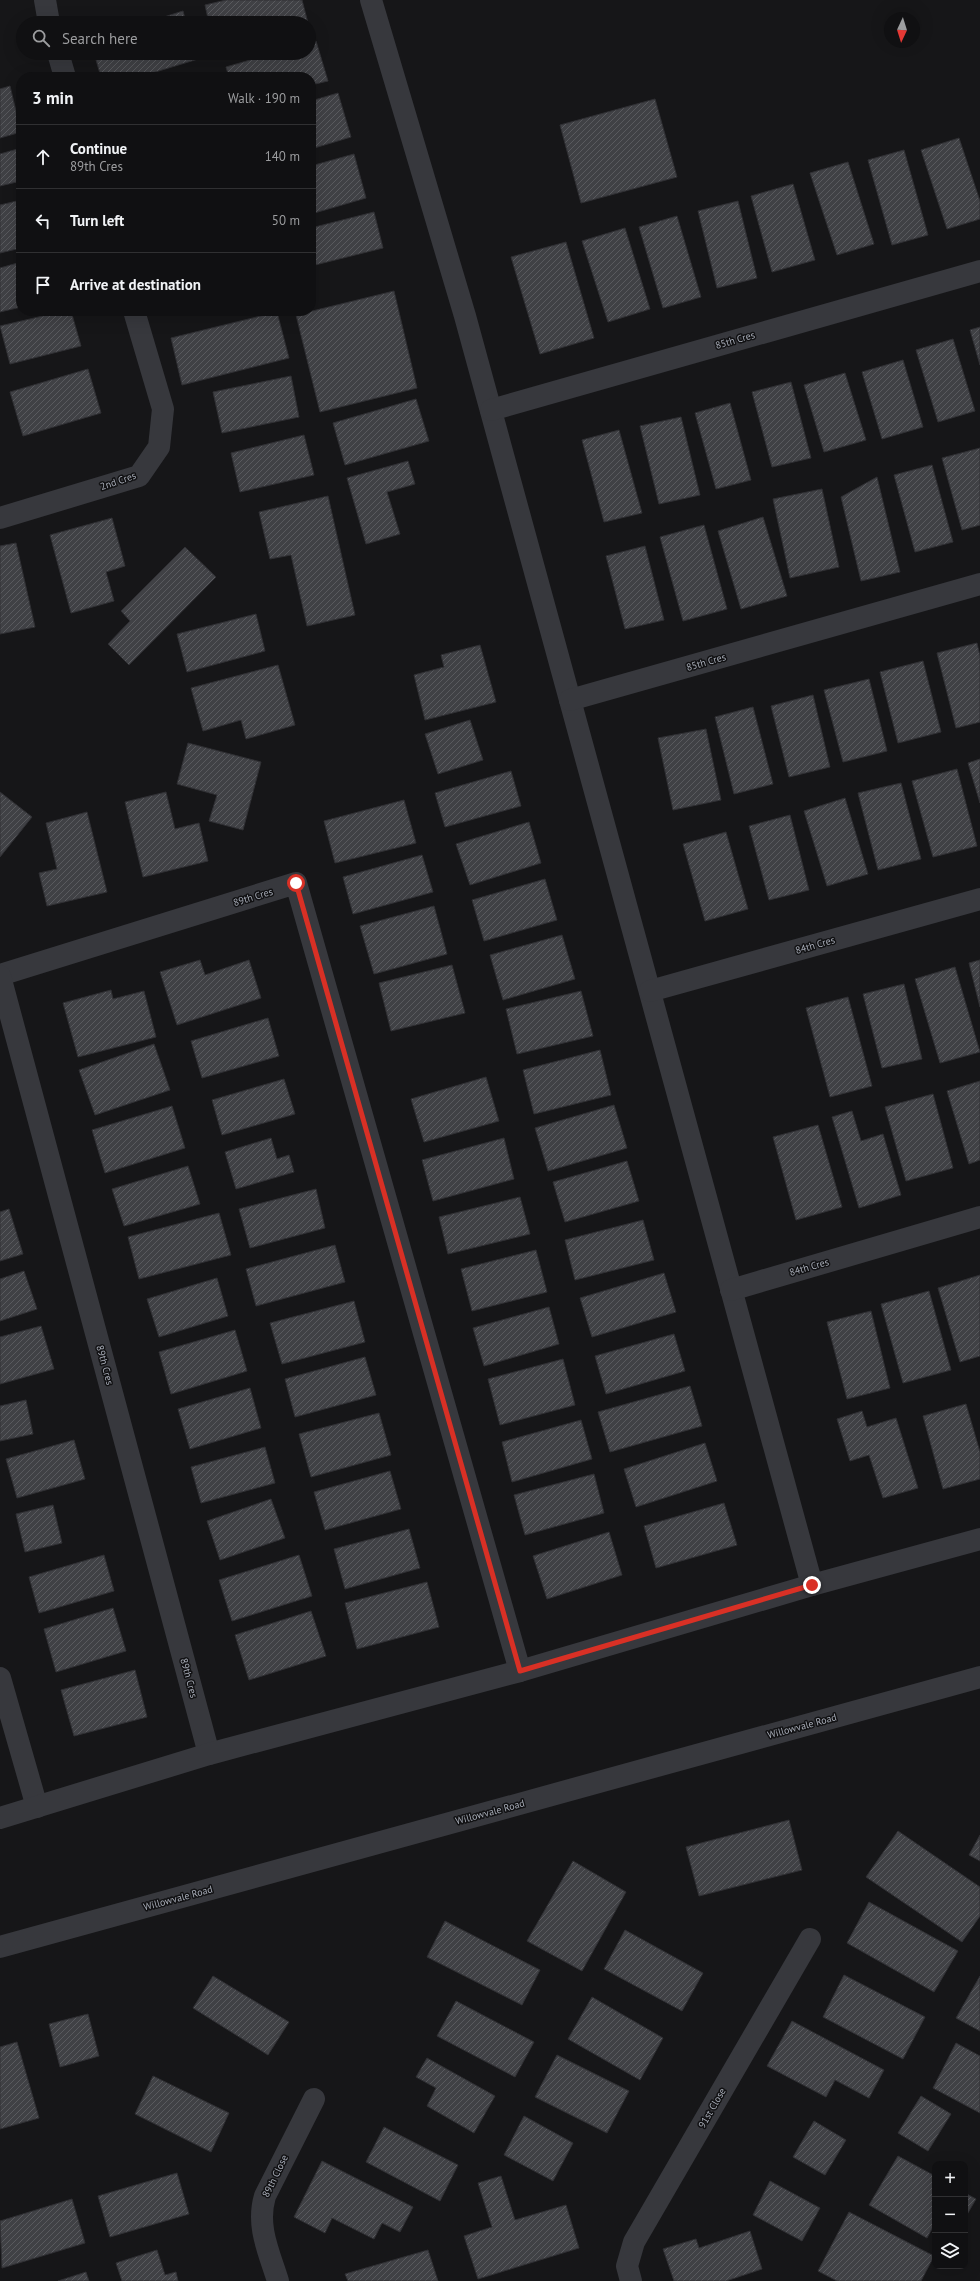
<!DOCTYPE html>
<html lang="en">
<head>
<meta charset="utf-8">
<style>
  body { margin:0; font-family:"PT Sans",sans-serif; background:#1e1e20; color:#f1f3f6 }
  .controls { position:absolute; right:12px; bottom:12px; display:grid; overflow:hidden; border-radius:8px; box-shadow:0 4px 16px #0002 }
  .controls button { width:36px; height:36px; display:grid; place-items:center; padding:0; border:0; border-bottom:1px solid #303032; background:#101012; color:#f1f3f6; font:20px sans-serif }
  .compass { position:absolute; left:884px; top:12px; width:36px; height:36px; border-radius:50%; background:#101012; box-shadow:0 4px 16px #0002; rotate:184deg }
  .stop { position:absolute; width:12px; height:12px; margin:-9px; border:3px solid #d93025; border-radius:50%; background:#fff }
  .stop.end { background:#d93025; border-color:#fff; box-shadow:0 1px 4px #0008 }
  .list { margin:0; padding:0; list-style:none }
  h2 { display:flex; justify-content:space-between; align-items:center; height:52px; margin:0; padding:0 16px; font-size:17px }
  h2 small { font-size:13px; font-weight:400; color:#9c9d9f }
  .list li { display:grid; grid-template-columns:26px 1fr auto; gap:12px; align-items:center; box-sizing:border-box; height:64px; padding:0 16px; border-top:1px solid #303032 }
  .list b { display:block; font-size:15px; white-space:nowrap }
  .list p { margin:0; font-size:13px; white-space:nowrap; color:#9c9d9f }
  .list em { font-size:13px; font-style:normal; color:#9c9d9f }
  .icon { flex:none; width:22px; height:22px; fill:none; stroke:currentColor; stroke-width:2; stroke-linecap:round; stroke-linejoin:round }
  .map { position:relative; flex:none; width:980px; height:2281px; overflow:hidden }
  .search { position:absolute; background:#101012; box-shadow:0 4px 16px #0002; left:16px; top:16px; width:300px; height:44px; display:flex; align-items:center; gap:10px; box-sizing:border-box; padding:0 14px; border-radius:22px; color:#9c9d9f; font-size:15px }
  .panel { position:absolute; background:#101012; box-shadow:0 4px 16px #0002; left:16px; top:72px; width:300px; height:244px; border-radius:16px }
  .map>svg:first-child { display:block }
</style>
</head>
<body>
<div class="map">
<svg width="980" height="2281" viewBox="0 0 980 2281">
  <defs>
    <pattern id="building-hatch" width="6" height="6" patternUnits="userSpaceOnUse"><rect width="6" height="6" fill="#404145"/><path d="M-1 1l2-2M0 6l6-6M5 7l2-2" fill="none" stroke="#595a5e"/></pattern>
  </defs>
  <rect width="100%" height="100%" fill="#161618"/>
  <!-- building -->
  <g fill="url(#building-hatch)" stroke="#303034">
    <path d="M226,0H302L308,23H209L205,5Z"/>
    <path d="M183,11L186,23H145Z"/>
    <path d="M316,41L328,81L311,85V77H229L226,67L274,53H309V43Z"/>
    <path d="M94,53H196L198,59L139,77H101Z"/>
    <path d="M10,86L21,132L0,138V89Z"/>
    <path d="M338,93L351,137L311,149V101Z"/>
    <path d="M655,99L677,177L581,203L560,125Z"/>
    <path d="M959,138L980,201V219L947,229L921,150Z"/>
    <path d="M21,148V181L0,186V154Z"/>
    <path d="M904,150L928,235L892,245L868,160Z"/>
    <path d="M354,154L366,198L311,214V166Z"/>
    <path d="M848,162L874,244L837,255L810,173Z"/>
    <path d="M793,184L815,260L772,272L751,196Z"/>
    <path d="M21,200V248L0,253V205Z"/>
    <path d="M738,201L757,278L717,288L698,211Z"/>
    <path d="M374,212L383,248L311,266V228Z"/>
    <path d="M677,216L701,297L663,308L639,227Z"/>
    <path d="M625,228L650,309L608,322L582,241Z"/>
    <path d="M566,242L594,338L540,354L511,257Z"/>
    <path d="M21,262V307L0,312V268Z"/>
    <path d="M394,291L417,388L320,412L296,315Z"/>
    <path d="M64,311H71L81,346L10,364L0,326Z"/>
    <path d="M277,312L289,358L182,385L171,338Z"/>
    <path d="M980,327V365L970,330Z"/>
    <path d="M953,339L975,411L938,422L916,350Z"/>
    <path d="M903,360L923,427L882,439L862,372Z"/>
    <path d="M88,369L101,413L23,436L10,392Z"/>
    <path d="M845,373L866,440L824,452L804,385Z"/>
    <path d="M291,376L299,417L222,433L213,392Z"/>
    <path d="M791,382L811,458L772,467L752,392Z"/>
    <path d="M416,399L429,441L345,465L333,423Z"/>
    <path d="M730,403L751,480L716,489L695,413Z"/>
    <path d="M681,417L700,495L659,504L640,426Z"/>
    <path d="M619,430L642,513L604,522L582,440Z"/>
    <path d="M304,435L314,475L240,492L231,453Z"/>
    <path d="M980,448V525L962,530L942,458Z"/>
    <path d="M408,461L415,484L387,492L400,534L366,544L347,478Z"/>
    <path d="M932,465L953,542L915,552L894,475Z"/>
    <path d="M877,477L900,572L861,581L841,497Z"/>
    <path d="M822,489L839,567L790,578L773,499Z"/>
    <path d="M328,496L355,615L307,626L291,555L270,559L259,512Z"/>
    <path d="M763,517L787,596L741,609L718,531Z"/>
    <path d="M112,518L125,566L106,572L114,601L71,613L50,535Z"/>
    <path d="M704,525L727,609L683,621L660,537Z"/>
    <path d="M16,543L35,627L0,634V546Z"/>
    <path d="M645,546L664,620L625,629L606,556Z"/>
    <path d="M185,547L216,577L129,665L108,644L130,621L121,611Z"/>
    <path d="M256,614L265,651L187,672L177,634Z"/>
    <path d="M977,643L980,656V722L956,728L937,653Z"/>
    <path d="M480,645L496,702L425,720L414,675L444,667L441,655Z"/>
    <path d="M923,661L941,732L898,743L880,672Z"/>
    <path d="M278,665L295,725L246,739L241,720L203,731L191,688Z"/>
    <path d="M869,679L887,751L843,762L824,690Z"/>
    <path d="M813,695L830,767L789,777L771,706Z"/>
    <path d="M753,707L773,784L734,794L715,717Z"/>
    <path d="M470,720L483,760L438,774L425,734Z"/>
    <path d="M706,729L721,800L673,810L658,738Z"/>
    <path d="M188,743L261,762L243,830L209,821L217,795L177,784Z"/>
    <path d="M980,759V803L968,763Z"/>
    <path d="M957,769L977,846L933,857L912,781Z"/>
    <path d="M511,771L521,806L445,827L435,793Z"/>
    <path d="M901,783L921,859L878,870L858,793Z"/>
    <path d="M0,792L32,817L0,857Z"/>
    <path d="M166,792L175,829L199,823L208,861L143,877L125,802Z"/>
    <path d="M845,798L868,874L827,886L804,811Z"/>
    <path d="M404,800L416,843L335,863L324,821Z"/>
    <path d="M87,812L107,892L47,906L39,873L57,869L46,823Z"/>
    <path d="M790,815L809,890L769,900L749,826Z"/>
    <path d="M529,822L541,863L470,885L456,844Z"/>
    <path d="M726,832L748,909L705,921L683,844Z"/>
    <path d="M422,855L433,892L353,914L343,877Z"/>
    <path d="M545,879L557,920L484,941L472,900Z"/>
    <path d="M434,906L447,954L374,974L360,926Z"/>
    <path d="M562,935L575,979L503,1000L490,955Z"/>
    <path d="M200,960L205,975L249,960L261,998L177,1025L160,972Z"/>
    <path d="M980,960V1007L969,963Z"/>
    <path d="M452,965L465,1013L391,1031L379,983Z"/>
    <path d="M955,967L980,1052L940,1063L915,979Z"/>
    <path d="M904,984L922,1059L882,1068L863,994Z"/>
    <path d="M111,990L113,999L144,991L156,1037L78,1057L63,1003Z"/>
    <path d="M581,991L593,1036L517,1054L506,1009Z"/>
    <path d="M848,997L872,1086L830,1097L806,1008Z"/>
    <path d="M268,1018L279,1056L202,1078L191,1041Z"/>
    <path d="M154,1044L170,1090L95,1115L79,1070Z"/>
    <path d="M600,1050L611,1095L534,1114L523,1070Z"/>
    <path d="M486,1077L499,1121L424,1142L411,1099Z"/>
    <path d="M284,1079L295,1114L222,1135L212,1100Z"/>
    <path d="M980,1081V1160L969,1164L947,1091Z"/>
    <path d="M933,1094L953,1168L906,1181L885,1107Z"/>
    <path d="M614,1105L627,1148L548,1171L535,1128Z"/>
    <path d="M172,1106L185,1148L105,1173L92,1130Z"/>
    <path d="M852,1111L861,1141L883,1134L901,1195L859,1208L832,1117Z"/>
    <path d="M818,1125L842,1207L796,1220L773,1137Z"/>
    <path d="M271,1138L277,1159L289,1155L294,1172L236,1189L225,1152Z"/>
    <path d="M504,1138L514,1179L433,1201L422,1160Z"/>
    <path d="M627,1161L639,1201L565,1222L553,1182Z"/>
    <path d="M188,1166L200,1204L124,1226L112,1189Z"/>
    <path d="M316,1189L325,1228L250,1248L239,1209Z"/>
    <path d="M520,1197L530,1234L448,1254L439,1217Z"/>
    <path d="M9,1209L23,1254L0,1261V1212Z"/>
    <path d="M219,1213L231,1255L139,1279L128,1237Z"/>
    <path d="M643,1220L654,1260L575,1280L565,1240Z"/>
    <path d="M335,1245L345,1282L256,1306L246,1269Z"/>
    <path d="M536,1250L547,1292L472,1311L461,1269Z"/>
    <path d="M24,1271L37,1309L0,1321V1279Z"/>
    <path d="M664,1273L676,1312L592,1337L580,1298Z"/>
    <path d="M980,1275V1356L960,1362L938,1288Z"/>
    <path d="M217,1278L228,1316L159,1337L147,1299Z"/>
    <path d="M929,1291L951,1370L903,1383L881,1304Z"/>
    <path d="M354,1301L365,1342L282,1364L270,1323Z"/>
    <path d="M549,1307L559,1344L484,1366L473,1328Z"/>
    <path d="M871,1311L890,1388L847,1399L827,1322Z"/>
    <path d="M41,1326L54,1369L0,1384V1337Z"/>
    <path d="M235,1330L247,1371L171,1394L159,1352Z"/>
    <path d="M674,1334L685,1371L606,1394L595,1356Z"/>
    <path d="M365,1357L376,1395L295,1417L285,1379Z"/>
    <path d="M563,1359L575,1405L500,1425L488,1379Z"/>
    <path d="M690,1386L702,1426L610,1452L598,1412Z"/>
    <path d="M250,1388L261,1428L190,1449L178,1409Z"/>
    <path d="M26,1400L33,1434L0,1441V1406Z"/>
    <path d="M966,1404L980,1452V1479L943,1489L923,1416Z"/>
    <path d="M862,1411L867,1427L896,1418L918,1488L883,1498L869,1455L850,1461L837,1419Z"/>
    <path d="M379,1413L391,1455L311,1477L299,1434Z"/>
    <path d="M581,1420L592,1459L512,1482L502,1442Z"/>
    <path d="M74,1440L85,1479L17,1498L6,1459Z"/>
    <path d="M705,1443L717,1481L636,1507L624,1469Z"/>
    <path d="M265,1447L275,1483L201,1503L191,1467Z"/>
    <path d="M390,1471L401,1509L325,1530L314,1492Z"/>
    <path d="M594,1474L604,1513L525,1535L514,1495Z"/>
    <path d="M271,1499L285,1538L220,1560L207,1521Z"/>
    <path d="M724,1503L737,1545L656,1568L644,1526Z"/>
    <path d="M53,1505L62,1543L25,1552L16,1514Z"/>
    <path d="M409,1529L420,1568L345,1589L334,1549Z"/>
    <path d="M609,1532L622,1575L547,1599L533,1556Z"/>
    <path d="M104,1555L114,1591L39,1613L29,1577Z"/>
    <path d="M299,1555L312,1596L232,1621L219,1580Z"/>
    <path d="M427,1582L439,1627L357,1649L345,1603Z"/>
    <path d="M113,1608L126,1651L56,1672L44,1629Z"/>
    <path d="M311,1611L326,1656L249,1680L235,1635Z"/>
    <path d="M135,1670L147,1717L74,1736L61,1690Z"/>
    <path d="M789,1820L802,1870L699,1896L686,1847Z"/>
    <path d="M898,1831L980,1887V1916L962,1942L866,1877Z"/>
    <path d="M980,1835V1861L969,1855Z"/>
    <path d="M573,1861L626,1892L582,1971L527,1941Z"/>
    <path d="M869,1902L958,1951L934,1992L847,1943Z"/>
    <path d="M445,1921L540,1970L522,2005L427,1957Z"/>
    <path d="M625,1930L703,1973L682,2011L604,1969Z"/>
    <path d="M844,1975L925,2017L903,2059L823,2017Z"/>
    <path d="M213,1976L289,2022L268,2055L193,2008Z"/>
    <path d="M980,1976V2031L956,2018Z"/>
    <path d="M592,1997L663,2038L640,2080L568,2039Z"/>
    <path d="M456,2001L534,2042L515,2077L437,2036Z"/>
    <path d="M88,2014L99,2056L60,2067L49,2024Z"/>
    <path d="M792,2021L884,2070L869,2098L835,2080L826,2097L767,2066Z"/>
    <path d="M17,2042L39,2118L0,2129V2047Z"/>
    <path d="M956,2043L980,2056V2113L933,2088Z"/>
    <path d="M557,2055L629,2091L607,2133L535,2097Z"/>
    <path d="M427,2058L495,2096L474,2133L427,2106L436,2088L416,2077Z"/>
    <path d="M153,2076L229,2113L211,2152L135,2114Z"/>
    <path d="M921,2096L951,2114L928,2151L898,2133Z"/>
    <path d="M524,2116L573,2143L553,2181L504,2155Z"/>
    <path d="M814,2121L846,2140L825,2175L793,2157Z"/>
    <path d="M384,2127L458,2165L440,2201L366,2162Z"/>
    <path d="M898,2156L935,2176V2223L927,2238L869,2205Z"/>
    <path d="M322,2161L413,2207L400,2232L382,2223L374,2239L332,2218L325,2233L294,2217Z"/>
    <path d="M177,2173L189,2214L110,2237L98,2196Z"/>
    <path d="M501,2176L515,2220L566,2205L579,2248L478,2279L464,2236L492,2227L478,2183Z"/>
    <path d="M770,2181L820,2208L802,2241L753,2215Z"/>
    <path d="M965,2193L976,2199L965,2218Z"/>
    <path d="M72,2199L85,2243L2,2268L0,2221Z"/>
    <path d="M849,2212L934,2256L921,2281H837L818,2271Z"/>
    <path d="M750,2231L762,2269L726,2281H674L663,2249L696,2239L699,2248Z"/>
    <path d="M157,2250L165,2275L176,2272L178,2281H122L116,2263Z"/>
    <path d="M428,2250L438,2281H348L345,2274Z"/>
    <path d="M86,2272L89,2281H58Z"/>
  </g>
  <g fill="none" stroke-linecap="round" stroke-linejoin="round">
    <!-- minor -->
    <g stroke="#37383d" stroke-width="22">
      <path d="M45,0L49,23"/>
      <path d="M371,0L465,316L812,1585"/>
      <path d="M58,53L65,77"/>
      <path d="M491,410L980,271"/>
      <path d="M0,518L139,476L159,447L163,409L134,311"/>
      <path d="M570,700L980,584"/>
      <path d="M0,975L296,883L520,1671"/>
      <path d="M0,976L209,1754"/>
      <path d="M650,991L980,899"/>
      <path d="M731,1290L980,1217"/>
      <path d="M0,1678L37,1807"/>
      <path d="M0,1818L209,1754L520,1671L812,1585L980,1539"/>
      <path d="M0,1947L980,1677"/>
      <path d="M278,2281C269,2252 256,2226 265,2196L314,2099"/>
      <path d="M631,2281L627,2266L634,2242L810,1939"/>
    </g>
  </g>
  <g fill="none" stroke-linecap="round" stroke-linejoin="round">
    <!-- route -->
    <path stroke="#d93025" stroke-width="5" d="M296,883L520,1671L812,1585"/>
  </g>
  <g text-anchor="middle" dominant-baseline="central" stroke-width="3" stroke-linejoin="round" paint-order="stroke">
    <!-- street labels -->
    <g font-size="10" fill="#a8adb8" stroke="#111113">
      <text transform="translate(735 340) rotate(-16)">85th Cres</text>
      <text transform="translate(118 481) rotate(-19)">2nd Cres</text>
      <text transform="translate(706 662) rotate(-16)">85th Cres</text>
      <text transform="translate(253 897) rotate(-17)">89th Cres</text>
      <text transform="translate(815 945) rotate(-16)">84th Cres</text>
      <text transform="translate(809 1267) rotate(-16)">84th Cres</text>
      <text transform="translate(105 1365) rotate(75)">89th Cres</text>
      <text transform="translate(189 1678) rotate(75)">89th Cres</text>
      <text transform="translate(802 1726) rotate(-15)">Willowvale Road</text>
      <text transform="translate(490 1812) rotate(-15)">Willowvale Road</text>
      <text transform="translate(178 1898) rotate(-15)">Willowvale Road</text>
      <text transform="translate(712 2108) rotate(-60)">91st Close</text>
      <text transform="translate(275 2176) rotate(-64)">89th Close</text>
    </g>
  </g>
</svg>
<div class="controls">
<button>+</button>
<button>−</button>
<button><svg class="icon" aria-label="layers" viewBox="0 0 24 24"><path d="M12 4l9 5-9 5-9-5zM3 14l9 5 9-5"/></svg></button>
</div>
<svg class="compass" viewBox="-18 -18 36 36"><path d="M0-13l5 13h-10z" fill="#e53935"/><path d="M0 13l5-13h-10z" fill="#9c9d9f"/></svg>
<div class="stop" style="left:296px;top:883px"></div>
<div class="stop end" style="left:812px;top:1585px"></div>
<div class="search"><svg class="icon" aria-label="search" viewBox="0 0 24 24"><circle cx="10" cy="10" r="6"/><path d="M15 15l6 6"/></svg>Search here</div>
<section class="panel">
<h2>3 min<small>Walk · 190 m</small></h2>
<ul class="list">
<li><svg class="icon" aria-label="ahead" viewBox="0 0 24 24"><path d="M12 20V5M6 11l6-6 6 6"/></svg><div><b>Continue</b><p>89th Cres</p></div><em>140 m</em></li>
<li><svg class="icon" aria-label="left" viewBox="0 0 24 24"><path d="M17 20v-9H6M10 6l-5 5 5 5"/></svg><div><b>Turn left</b></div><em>50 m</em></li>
<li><svg class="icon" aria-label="arrive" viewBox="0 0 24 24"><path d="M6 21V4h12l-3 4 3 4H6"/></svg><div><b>Arrive at destination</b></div></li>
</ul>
</section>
</div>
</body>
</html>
